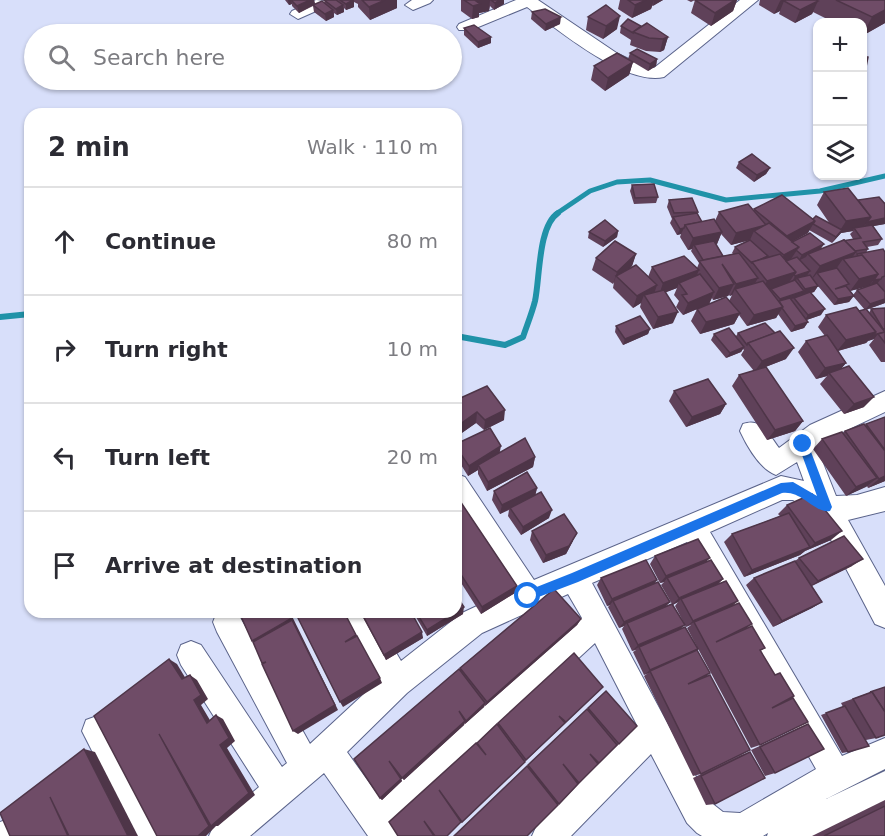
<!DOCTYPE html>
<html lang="en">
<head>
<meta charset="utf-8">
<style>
  body { margin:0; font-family:"DejaVu Sans",sans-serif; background:#f2f2f3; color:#2b2b33 }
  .controls { position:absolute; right:18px; top:18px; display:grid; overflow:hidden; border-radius:12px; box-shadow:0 2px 4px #0004 }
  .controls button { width:54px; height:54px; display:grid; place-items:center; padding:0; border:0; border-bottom:2px solid #e1e1e2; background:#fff; color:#2b2b33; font:30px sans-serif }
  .stop { position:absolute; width:18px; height:18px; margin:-14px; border:4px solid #1a73e8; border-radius:50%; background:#fff }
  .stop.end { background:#1a73e8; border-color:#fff; box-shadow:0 2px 6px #0008 }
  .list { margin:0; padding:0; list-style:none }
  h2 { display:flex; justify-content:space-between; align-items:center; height:78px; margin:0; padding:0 24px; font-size:26px }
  h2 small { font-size:20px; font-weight:400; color:#7c7c81 }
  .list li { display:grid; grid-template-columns:39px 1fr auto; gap:18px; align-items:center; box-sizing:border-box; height:108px; padding:0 24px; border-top:2px solid #e1e1e2 }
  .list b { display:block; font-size:22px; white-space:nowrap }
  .list em { font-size:20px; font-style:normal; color:#7c7c81 }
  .icon { flex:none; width:33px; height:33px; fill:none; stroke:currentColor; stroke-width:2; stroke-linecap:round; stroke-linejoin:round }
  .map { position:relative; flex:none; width:885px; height:836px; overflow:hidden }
  .search { position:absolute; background:#fff; box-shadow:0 2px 4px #0004; left:24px; top:24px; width:438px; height:66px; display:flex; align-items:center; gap:15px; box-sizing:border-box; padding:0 21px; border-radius:33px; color:#7c7c81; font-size:22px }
  .panel { position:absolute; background:#fff; box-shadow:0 2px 4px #0004; left:24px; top:108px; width:438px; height:510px; border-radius:18px }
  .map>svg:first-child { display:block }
</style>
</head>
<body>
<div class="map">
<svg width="885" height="836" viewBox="0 0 885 836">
  <rect width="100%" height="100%" fill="#d8dffa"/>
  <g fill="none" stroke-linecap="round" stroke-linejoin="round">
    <!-- stream-far1 -->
    <path stroke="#2092a8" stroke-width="5" d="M556,214L590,191L617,182L650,180L726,200L820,191L885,176"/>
    <!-- stream -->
    <g stroke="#2092a8" stroke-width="6">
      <path d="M0,317L30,314"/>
      <path d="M456,336L505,345L523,337C527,325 532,313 535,301C540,278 538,226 558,213"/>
    </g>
    <defs>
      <g id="street">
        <path d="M316,0L325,1L327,4L325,7L298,19L290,14L292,11Z"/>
        <path d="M412,0H433L430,3L413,10L405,5Z"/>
        <path d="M516,0H538L618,54L637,63L654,68L740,0H758L664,77C625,86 557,29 527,7L471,30H459L457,27L459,24Z"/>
        <path d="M885,391V412L828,439L817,448L836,496L857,495L885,487V511L848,520L885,586V628L875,624L818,515L793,500H782L710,532L842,756L885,738V769L826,799L885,771V804L818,836H767L768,833L763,836H702L697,833L687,823L651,754L571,836H532L537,825L637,725L595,643L398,824L403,836H368L324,773L250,836H209L214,825L259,787L181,665L177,655L181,645L191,641L201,645L282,767L287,763L217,632L213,622L217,612H237L310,744L379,680L342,612H372L401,661L462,613L509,591L456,507V474L465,477L534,580L781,476L804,481L797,462L776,475C760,469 747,446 740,431L743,424C762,417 769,435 779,448L810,425ZM687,542L816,769L740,813L723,812L709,801L592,583ZM568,594L582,618L380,798L347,752L407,693L482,633Z"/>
        <path d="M97,716L108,720L168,836H135L82,731L86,720Z"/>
        <path d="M8,819L20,825L25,836H0V822Z"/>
      </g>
    </defs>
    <!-- street casing -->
    <use href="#street" stroke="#5a638a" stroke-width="2"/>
    <!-- street -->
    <use href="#street" fill="#fff" fill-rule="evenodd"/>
  </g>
  <!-- wall -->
  <g fill="#5f4159" fill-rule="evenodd">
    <path d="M285,0H314L315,4L324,3L325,0H397V8L370,20L358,7V4L354,2V7L346,10L344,8V12L337,15L334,13V17L326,21L314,12L313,6L299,13L292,6V4L289,5Z"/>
    <path d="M461,0H504V4L494,10L490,6L489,11L479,13V17L472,19L461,11Z"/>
    <path d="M620,0H663L652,6L651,9L632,18L618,9Z"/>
    <path d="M687,0H737L733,11L711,26L691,13L695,0L691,2Z"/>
    <path d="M760,0H885V23L862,36V22H833L813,12L812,14L795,23L779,14L780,11L774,14L759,5Z"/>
    <path d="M532,12L560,24L545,31L531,19Z"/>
    <path d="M588,17L617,29L603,39L586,30Z"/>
    <path d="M621,26H641L668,37L664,50L660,52L646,51L630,45L631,40L620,33Z"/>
    <path d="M464,28L491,43L478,48L464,35Z"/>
    <path d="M630,53L657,59L656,66L648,71L628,59Z"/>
    <path d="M633,62L629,75L605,91L591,80L594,66Z"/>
    <path d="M818,118V128L813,126Z"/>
    <path d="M739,162L770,168L766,174L754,182L736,168Z"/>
    <path d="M632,185L658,197L656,203L634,204L630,191Z"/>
    <path d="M824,192L858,200L884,203L885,202V224L873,226L882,239L878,245L867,247L868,249L866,253L885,252V303L866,310L869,313L871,309L885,308V362H881L869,345L874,339L868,341L866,343L838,351L846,363L841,369L864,407L844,414L820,384L827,376L816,379L798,352L806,341L825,336L818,327L826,315L859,311L865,310L853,296L849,302L834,305L818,286L814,292L811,293L821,315L806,320L808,322L804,328L791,332L778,314L776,318L747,326L739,315L734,324L700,334L691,321L697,309L729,301L732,295L730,296L729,295L728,296L713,300L712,298L709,304L683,315L676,307L679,301L674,295L677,288L666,292L673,323L653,329L640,307L641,303L633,308L613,288L614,282L613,284L592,270L596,258L636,254L632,266L629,269L648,277L652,267L697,268L699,263L691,251L692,249L688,250L680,237L681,234L677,235L670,223L672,219L667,207L669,200L698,212L697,213L702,222L715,221L719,212L754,211V209L813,219L830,224L817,205ZM809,230L832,243L841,233L853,231L850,234L853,239L820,249L824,244L792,242L808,233ZM721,234L731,245L750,240L735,247L732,253L733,254L723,256L716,244H717ZM868,286L857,290L853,295L850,291Z"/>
    <path d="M618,231L617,237L603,247L588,238L589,232Z"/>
    <path d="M616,326L650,329L648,334L623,345L615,332Z"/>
    <path d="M738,333L786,359L763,368L803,421L795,431L767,440L732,386L739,375L754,371L741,355L744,350L743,349L741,352L726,358L711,340L714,334L736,336Z"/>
    <path d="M674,391L726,404L720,414L686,427L669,401Z"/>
    <path d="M456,400L504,420L484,430L476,423L456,437Z"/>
    <path d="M885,417V481L868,488L867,486L846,496L813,449L822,439L843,433L845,431L865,425L866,424Z"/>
    <path d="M456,444L500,453L535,457L533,467L487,491L478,474V470L468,476L456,457Z"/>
    <path d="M537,488L535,495L549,518L521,535L508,516L509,510L500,514L492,500L494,491Z"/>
    <path d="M456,495L517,586L515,593L481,614L456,575Z"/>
    <path d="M787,505L831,540L805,551L800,555L744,577L724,542L732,534L780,516L778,514Z"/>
    <path d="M532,531L573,541L566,554L543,563L530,540Z"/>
    <path d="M655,556L707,561L723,579L718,584L734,605L745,629L765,648L760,651L778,705L760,745L751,748L687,628L691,625L686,627L675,606L678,602L673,605L681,628L698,649L693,652L701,679V774L693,776L644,676L648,673L644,675L633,652L636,650L632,651L622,629L624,626L619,628L608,607L610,605L607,606L597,585L601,578L655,583L670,602L666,606L672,604L661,585L664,582L660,583L650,564Z"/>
    <path d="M799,558L852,566L812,586L822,602L812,608L773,627L746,585L754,578L795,561Z"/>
    <path d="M554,589L581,619L577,625L485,706V705L484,707L465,724V723L464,725L404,780L391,765L402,781L382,800L380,798L354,759L459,669L460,670V668Z"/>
    <path d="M360,612H411L423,638L386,660Z"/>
    <path d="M413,612H456L463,614L427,636Z"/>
    <path d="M603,687L462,822L453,811L398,836L477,743L498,723Z"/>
    <path d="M885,687L876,738L866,740L848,752L842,753L821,715L843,707L841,703Z"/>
    <path d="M606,691L619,744L598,764L559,804H557L526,767Z"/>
    <path d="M808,724L775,773L765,776L751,750L798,728Z"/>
    <path d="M750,752L715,804L706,805L693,778L741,755Z"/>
    <path d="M885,800V836H812Z"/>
  </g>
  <!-- shaded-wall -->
  <g fill="#4e3548">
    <path d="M288,0H291L292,4L289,5Z"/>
    <path d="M310,0H314L315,4L299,13L297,6Z"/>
    <path d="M354,0V7L346,10V4Z"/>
    <path d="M385,0H397V8L370,20L369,7Z"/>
    <path d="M479,0H490L489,11L479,13V17L472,19L473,6L476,1Z"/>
    <path d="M500,0H504V4L494,10L495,3Z"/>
    <path d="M646,0H654L651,9L632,18L635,5Z"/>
    <path d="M654,0H663L653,6Z"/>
    <path d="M735,0H737L733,11L711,26L715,13Z"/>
    <path d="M781,0H794L784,1L780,11L774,14L780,1Z"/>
    <path d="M818,1L812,14L795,23L800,10Z"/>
    <path d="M343,5L344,12L337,15L336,9Z"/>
    <path d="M333,10L334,17L326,21L325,14Z"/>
    <path d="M885,10V23L862,36L872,17Z"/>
    <path d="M620,16L617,29L603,39L606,26Z"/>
    <path d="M561,17L560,24L545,31L546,24Z"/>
    <path d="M491,37V43L478,48V42Z"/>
    <path d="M668,37L664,50L660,52L663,39Z"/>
    <path d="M657,59L656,66L648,71L650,64Z"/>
    <path d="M633,62L629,75L605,91L608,78Z"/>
    <path d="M770,168L766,174L754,182L757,175Z"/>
    <path d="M871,217L862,229L854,228L853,231L841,233L832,243L846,221Z"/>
    <path d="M885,218V224L863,228L867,222Z"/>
    <path d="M815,221L808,233L780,248L787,236Z"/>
    <path d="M766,225L754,231L750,240L731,245L736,233Z"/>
    <path d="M684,228L681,234L677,235L680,229Z"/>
    <path d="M618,231L617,237L603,247L605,241Z"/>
    <path d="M722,232L717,244L696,249L694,245L692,249L688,250L693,238Z"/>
    <path d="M824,244L820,250L808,254L806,257L798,261L802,255Z"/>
    <path d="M799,247L791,259L777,267L784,255Z"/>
    <path d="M856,252L848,264L843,259L836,269L817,273L814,277L812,278L820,266Z"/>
    <path d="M636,254L632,266L619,278L616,276L614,282L613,284L617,272Z"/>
    <path d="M699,270L694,282L679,283L677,288L659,295L663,283Z"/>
    <path d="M810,271L806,277L797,278L796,281L792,282L795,276Z"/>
    <path d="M796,272L788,284L771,289L770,290L760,293L767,281Z"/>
    <path d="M878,274L869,286L850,291L859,279Z"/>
    <path d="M758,278L751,290L735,289L732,295L730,296L736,284Z"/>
    <path d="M881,279L876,285L869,286L874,280Z"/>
    <path d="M734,284L728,296L713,300L719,288Z"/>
    <path d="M657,285L653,297L644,295L641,303L633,308L637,296Z"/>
    <path d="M818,286L814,292L801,295L805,289Z"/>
    <path d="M804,291L800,297L794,298L792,299L779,304L778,303L780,299Z"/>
    <path d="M714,292L709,304L683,315L688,303Z"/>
    <path d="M854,296L849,302L834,305L838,299Z"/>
    <path d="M885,299V303L865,310L870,304Z"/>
    <path d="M783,307L776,318L747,326L754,315Z"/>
    <path d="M825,309L821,315L804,321L808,315Z"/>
    <path d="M678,312L673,323L653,329L658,317Z"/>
    <path d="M740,313L734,324L700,334L706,322Z"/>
    <path d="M808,322L804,328L791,332L795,326Z"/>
    <path d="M650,329L648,334L623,345L625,339Z"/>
    <path d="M876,332L866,343L837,351L846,340Z"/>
    <path d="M878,334L874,339L868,341L873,335Z"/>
    <path d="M744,347L741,352L726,358L730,353Z"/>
    <path d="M794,348L786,359L755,371L762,361Z"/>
    <path d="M846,363L837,373H829L827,376L816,379L825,368Z"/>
    <path d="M874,397L864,407L844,414L854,404Z"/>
    <path d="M726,404L720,414L686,427L692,417Z"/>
    <path d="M505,410L504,420L484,430L485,420Z"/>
    <path d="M477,412L476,423L456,437V427Z"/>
    <path d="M803,421L795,431L767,440L775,430Z"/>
    <path d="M501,446L499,456L478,465V470L468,476L469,466Z"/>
    <path d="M535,457L533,467L487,491L488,482Z"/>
    <path d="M885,476V481L868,488L879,479Z"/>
    <path d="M877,478L866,487L846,496L856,487Z"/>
    <path d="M537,488L535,497L510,508L509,509L500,514L502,505Z"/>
    <path d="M552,510L549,518L521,535L523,527Z"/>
    <path d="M842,531L831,540L805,551L815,543Z"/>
    <path d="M577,533L566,554L543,563L546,555Z"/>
    <path d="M810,547L800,555L744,577L752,570Z"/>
    <path d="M710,558L703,565L667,578L664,582L660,583L666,576Z"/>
    <path d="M863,559L852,566L807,588L818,581Z"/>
    <path d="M723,579L716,586L681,599L678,602L672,605L679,598Z"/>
    <path d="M657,580L652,587L613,601L610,605L607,606L612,599Z"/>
    <path d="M517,586L515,593L481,614L482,607Z"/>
    <path d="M738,601L730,608L694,622L686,627L693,621Z"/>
    <path d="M670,602L663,609L627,623L624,626L619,628L624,622Z"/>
    <path d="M822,602L812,608L773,627L782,621Z"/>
    <path d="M464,607L463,614L427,636V630Z"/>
    <path d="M289,612H290L338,710L298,734L293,731L257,647L252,641Z"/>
    <path d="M581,619L577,625L485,706L487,702Z"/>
    <path d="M685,625L678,631L639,647L632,651L638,645Z"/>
    <path d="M422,632L423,638L386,660L384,655Z"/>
    <path d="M698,649L690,654L644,675L650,670Z"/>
    <path d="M169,659L177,664L189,684L182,679Z"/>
    <path d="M190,675L197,680L208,699L201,705L214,727L207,723L194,700Z"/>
    <path d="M380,678L382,683L343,707L340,702Z"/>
    <path d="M485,703L484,707L465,724L466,721Z"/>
    <path d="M216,715L223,719L235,741L227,748L255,795L218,826H216L206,836H198L159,734L220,745Z"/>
    <path d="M465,721L464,725L404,780L402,778Z"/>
    <path d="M84,749L95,752L138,836H128Z"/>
    <path d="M401,779L402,781L382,800L380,798Z"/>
  </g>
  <!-- building -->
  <g fill="#6f4c67" stroke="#4e3548" stroke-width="1.5">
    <path d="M291,0H310L297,6Z"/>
    <path d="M324,0H336L343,5L336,9Z"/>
    <path d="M340,0H353L346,4Z"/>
    <path d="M362,0H385L369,7Z"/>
    <path d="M464,0H479L476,1L480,4L473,6Z"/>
    <path d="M491,0H500L495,3Z"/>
    <path d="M628,0H646L635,5Z"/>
    <path d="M695,0H735L715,13Z"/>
    <path d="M786,0H816L818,1L800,10L784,1Z"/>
    <path d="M836,0H885V10L872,17Z"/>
    <path d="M322,1L333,10L325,14L313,5Z"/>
    <path d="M606,5L620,16L606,26L588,17Z"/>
    <path d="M545,9L561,17L546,24L532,12Z"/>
    <path d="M628,19L641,26L633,32V33L621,26Z"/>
    <path d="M647,23L668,37L663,39L649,38L633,32Z"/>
    <path d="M474,25L491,37L478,42L464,28Z"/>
    <path d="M637,49L657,59L650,64L630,53Z"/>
    <path d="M617,53L633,62L608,78L594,66Z"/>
    <path d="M862,56L868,57L864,77L862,76Z"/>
    <path d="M752,154L770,168L757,175L739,162Z"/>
    <path d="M654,184L658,197L635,198L632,185Z"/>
    <path d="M848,188L871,217L846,221L824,192Z"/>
    <path d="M782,195L815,221L787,236L754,209Z"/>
    <path d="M879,197L885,204V218L867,222L871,217L858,200Z"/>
    <path d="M692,198L698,212L674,213L669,200Z"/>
    <path d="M748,204L766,225L736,233L719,212Z"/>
    <path d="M697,213L702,222L685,225L684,228L680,229L673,217Z"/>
    <path d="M816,216L842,230L836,237L813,224L815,221L813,219Z"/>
    <path d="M714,219L722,232L693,238L685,225Z"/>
    <path d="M605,220L618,231L605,241L589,232Z"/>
    <path d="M769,223L799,247L784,255L754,231Z"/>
    <path d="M872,225L882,239L863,242L868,249L855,251L844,240L842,241L861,238L854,228Z"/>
    <path d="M810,233L824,244L802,255L796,250L799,247L792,242Z"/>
    <path d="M750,240L768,256L752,263L735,247Z"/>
    <path d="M844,240L856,252L820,266L808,254Z"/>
    <path d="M615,241L636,254L617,272L596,258Z"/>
    <path d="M714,241L723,256L703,260L694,245Z"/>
    <path d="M883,249L885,252V276L882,277L881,279L874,280L878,274L862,255L858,256L857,254Z"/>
    <path d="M739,253L758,278L736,284L722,264L734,284L719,288L699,261Z"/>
    <path d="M780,254L796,272L767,281L752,262Z"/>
    <path d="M862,255L878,274L859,279L843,259Z"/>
    <path d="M684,256L699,270L663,283L652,267Z"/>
    <path d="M797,257L810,271L795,276L794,275L796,272L786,261Z"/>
    <path d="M636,265L657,285L637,296L616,276Z"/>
    <path d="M837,268L849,284L835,289L846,286L854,296L838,299L817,273Z"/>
    <path d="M700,274L714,292L688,303L682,295L687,294L679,283Z"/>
    <path d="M810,275L818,286L805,289L797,278Z"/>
    <path d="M795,280L804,291L780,299L771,289Z"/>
    <path d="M763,281L783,307L754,315L735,289Z"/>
    <path d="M877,283L885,292V299L870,304L857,290Z"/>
    <path d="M664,290L678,312L658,317L644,295Z"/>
    <path d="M810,292L825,309L808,315L794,298Z"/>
    <path d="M726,297L740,313L706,322L697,309Z"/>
    <path d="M790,298L808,322L795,326L782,308L783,307L779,301Z"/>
    <path d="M856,307L876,332L846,340L826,315Z"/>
    <path d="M885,308V329H883L871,309Z"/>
    <path d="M866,309L885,332L873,335L876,332L859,311Z"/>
    <path d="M640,316L650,329L625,339L616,326Z"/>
    <path d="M765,323L775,333L748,343L747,345L738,333Z"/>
    <path d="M729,328L744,347L730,353L714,334Z"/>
    <path d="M780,331L794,348L762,361L748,343Z"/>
    <path d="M885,332V343L878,334Z"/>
    <path d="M827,335L846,363L825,368L806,341Z"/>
    <path d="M849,366L874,397L854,404L829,373Z"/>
    <path d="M766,367L803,421L775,430L739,375Z"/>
    <path d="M708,379L726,404L692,417L674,391Z"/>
    <path d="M487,386L505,410L485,420L477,412L456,427V400Z"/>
    <path d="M885,417V450L866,424Z"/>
    <path d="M864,424L885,451V476L879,479L845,431Z"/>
    <path d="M490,428L501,446L469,466L456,447V444Z"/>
    <path d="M842,432L877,478L856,487L822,439Z"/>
    <path d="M525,438L535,457L488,482L478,465Z"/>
    <path d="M527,472L537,488L502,505L494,491Z"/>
    <path d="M541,492L552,510L523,527L510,508Z"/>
    <path d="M812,494L842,531L815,543L787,505Z"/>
    <path d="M456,495L517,586L482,607L456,567Z"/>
    <path d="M789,513L810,547L752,570L732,534Z"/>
    <path d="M564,514L577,533L569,546L546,555L532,531Z"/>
    <path d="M844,536L863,559L818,581L799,558Z"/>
    <path d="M698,539L710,558L666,576L655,556Z"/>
    <path d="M646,560L657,580L612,599L601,578Z"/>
    <path d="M711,560L723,579L679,598L667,578Z"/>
    <path d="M795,561L822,602L782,621L754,578Z"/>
    <path d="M726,581L738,601L693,621L681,599Z"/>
    <path d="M658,582L670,602L624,622L613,601Z"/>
    <path d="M554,589L581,619L487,702L460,668Z"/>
    <path d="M456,595L464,607L427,630L416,612H456Z"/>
    <path d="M739,603L752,624L716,642L752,626L765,648L760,650L775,675L780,673L794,696L772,708L793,698L808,722L760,745L694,622Z"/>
    <path d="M672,604L685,625L638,645L627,623Z"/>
    <path d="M239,612H289L292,618L252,641Z"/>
    <path d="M295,612H344L356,635L345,642L357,636L380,678L340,702Z"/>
    <path d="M361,612H411L422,632L384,655Z"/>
    <path d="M292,620L335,705L293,731L262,664L266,662L262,663L253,642Z"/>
    <path d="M685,627L698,649L650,670L639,647Z"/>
    <path d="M697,650L710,673L688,684L710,675L750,750L701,774L650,671Z"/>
    <path d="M574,653L603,687L566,722L559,716L565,723L526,760L498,723Z"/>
    <path d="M169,659L182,679L190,675L201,695L194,700L207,723L216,715L229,738L220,745L249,793L211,826L159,734L209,826L198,836H157L94,716Z"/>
    <path d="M459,669L485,703L466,721L459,711L465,721L402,778L389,761L401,779L380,798L354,759Z"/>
    <path d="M885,687V712L872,692H870Z"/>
    <path d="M606,691L637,726L619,744L588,708Z"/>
    <path d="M872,692L885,712V735L876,738L853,699Z"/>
    <path d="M845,706L869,746L848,752L826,713Z"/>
    <path d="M587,709L617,745L599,763L590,754L598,764L579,783L563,764L578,784L559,804L528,765Z"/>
    <path d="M497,724L525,762L462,822L439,790L461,822L447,836H435L424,821L434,836H398L389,822L476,743L486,755L477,743Z"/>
    <path d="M808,724L824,749L775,773L760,747Z"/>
    <path d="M84,749L128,836H69L50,797L68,836H10L0,813Z"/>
    <path d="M750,752L765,778L715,804L701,776Z"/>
    <path d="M527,766L558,805L527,836H454Z"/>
    <path d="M885,806V836H824Z"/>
  </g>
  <!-- route -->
  <path fill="#1a73e8" d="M803,440L808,444L832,507L830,511C815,514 802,490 782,493L578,582L528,601L524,599V592L572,573L781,483L793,482L817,496L798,444Z"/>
</svg>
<div class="controls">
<button>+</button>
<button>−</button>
<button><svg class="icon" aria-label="layers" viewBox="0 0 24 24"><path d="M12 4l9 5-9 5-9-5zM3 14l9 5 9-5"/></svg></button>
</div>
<div class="stop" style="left:528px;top:596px"></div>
<div class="stop end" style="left:803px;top:444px"></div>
<div class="search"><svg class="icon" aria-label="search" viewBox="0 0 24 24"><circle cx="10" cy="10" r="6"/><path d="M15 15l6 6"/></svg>Search here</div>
<section class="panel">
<h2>2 min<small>Walk · 110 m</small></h2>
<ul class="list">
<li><svg class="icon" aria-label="ahead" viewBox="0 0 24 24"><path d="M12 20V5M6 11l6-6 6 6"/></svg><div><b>Continue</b></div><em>80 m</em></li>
<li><svg class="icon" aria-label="right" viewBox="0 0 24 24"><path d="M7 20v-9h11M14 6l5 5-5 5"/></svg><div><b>Turn right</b></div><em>10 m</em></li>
<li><svg class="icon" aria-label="left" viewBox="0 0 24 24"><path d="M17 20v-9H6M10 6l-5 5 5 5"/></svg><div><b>Turn left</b></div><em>20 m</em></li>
<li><svg class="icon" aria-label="arrive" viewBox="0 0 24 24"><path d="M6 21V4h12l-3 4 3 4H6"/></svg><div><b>Arrive at destination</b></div></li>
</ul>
</section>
</div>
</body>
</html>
